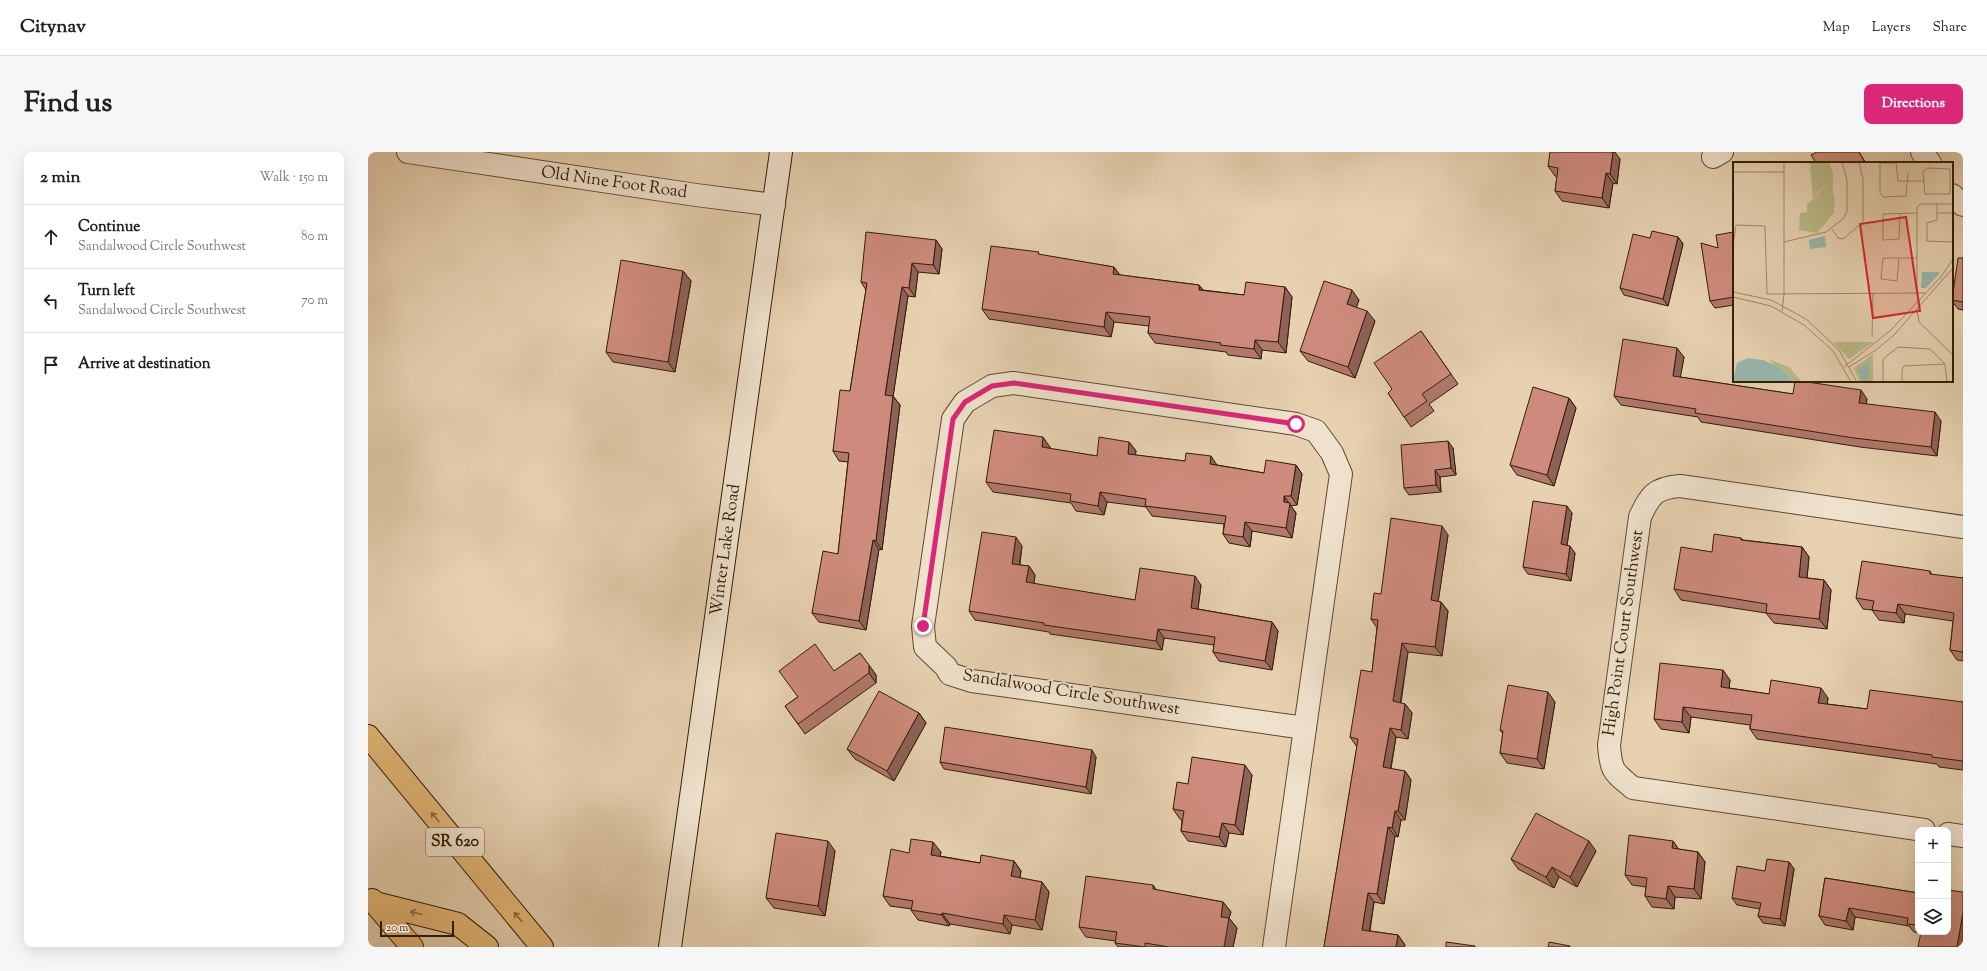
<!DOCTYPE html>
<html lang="en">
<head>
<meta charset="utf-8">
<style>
  body { margin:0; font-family:"Sorts Mill Goudy",serif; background:#f6f6f6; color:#202124 }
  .controls { position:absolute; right:12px; bottom:12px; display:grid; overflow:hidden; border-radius:8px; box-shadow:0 4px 16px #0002 }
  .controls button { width:36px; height:36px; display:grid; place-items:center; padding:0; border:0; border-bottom:1px solid #e0e0e0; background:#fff; color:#202124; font:20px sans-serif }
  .scale { position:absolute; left:12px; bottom:10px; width:74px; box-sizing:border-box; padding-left:4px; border:2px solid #311e06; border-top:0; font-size:11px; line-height:14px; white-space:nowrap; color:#311e06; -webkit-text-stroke:3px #efe1cc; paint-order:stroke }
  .stop { position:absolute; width:12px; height:12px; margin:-9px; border:3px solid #db2777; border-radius:50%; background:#fff }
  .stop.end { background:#db2777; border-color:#fff; box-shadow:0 1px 4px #0008 }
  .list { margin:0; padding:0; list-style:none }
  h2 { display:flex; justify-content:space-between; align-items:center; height:52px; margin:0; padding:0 16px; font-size:17px }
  h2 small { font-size:13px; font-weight:400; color:#757577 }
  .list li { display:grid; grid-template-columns:26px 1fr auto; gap:12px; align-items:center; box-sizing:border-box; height:64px; padding:0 16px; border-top:1px solid #e0e0e0 }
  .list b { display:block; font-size:15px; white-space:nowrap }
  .list p { margin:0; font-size:13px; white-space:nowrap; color:#757577 }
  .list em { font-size:13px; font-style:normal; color:#757577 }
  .icon { flex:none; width:22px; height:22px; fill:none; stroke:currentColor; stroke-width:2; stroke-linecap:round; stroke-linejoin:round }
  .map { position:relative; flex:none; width:1595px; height:795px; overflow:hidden; border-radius:8px }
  header { display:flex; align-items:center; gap:24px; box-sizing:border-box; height:56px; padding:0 20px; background:#fff; border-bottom:1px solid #e0e0e0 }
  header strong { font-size:19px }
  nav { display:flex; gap:22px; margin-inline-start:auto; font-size:14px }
  .intro { display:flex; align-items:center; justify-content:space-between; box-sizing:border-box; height:96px; padding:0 24px }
  h1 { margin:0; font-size:28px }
  .button { padding:10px 18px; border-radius:8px; background:#db2777; color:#fff; font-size:14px; font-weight:700 }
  main { display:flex; gap:24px; padding:0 24px }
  aside { flex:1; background:#fff; border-radius:8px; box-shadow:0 4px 16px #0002 }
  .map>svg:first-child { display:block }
</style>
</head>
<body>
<header>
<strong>Citynav</strong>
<nav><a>Map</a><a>Layers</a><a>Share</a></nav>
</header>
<div class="intro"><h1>Find us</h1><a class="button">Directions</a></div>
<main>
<aside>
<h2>2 min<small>Walk · 150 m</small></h2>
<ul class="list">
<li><svg class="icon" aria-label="ahead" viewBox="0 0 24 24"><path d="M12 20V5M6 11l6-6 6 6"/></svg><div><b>Continue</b><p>Sandalwood Circle Southwest</p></div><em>80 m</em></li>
<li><svg class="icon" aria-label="left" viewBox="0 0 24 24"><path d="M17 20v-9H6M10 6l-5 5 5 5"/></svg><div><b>Turn left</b><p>Sandalwood Circle Southwest</p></div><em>70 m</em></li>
<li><svg class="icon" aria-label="arrive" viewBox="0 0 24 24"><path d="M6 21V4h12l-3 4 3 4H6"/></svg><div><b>Arrive at destination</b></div></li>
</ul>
</aside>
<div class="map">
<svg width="1595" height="795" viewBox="0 0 1595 795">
  <rect width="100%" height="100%" fill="#e7d1b1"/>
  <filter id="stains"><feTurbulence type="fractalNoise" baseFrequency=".005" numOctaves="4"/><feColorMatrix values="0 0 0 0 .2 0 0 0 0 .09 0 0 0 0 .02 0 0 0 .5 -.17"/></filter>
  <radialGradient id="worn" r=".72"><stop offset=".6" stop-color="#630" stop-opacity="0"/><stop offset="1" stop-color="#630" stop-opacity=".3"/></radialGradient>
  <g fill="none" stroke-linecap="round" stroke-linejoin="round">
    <defs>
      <g id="street">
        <path d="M40,0L328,43L406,53"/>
        <path d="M1554,0L1562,11"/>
        <path d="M1345,5L1354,0"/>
        <path d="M1584,43L1595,53"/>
        <path d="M645,231L928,272L948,279L964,301L973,322L937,576L604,529L582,522L578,515L557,495L555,474L585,267L597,250L624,234Z"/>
        <path d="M1556,678L1265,636C1245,619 1243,620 1241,593L1272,365C1282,343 1287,336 1312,334L1595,375"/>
        <path d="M1580,682L1595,684"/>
        <path d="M906,795L937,576"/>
      </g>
      <path id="secondary" d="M302,795L413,0"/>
      <g id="primary">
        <path d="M0,584L174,795"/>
        <path d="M4,748L44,795"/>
        <path d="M7,751L90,772L119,795"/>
      </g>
    </defs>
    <!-- street casing -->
    <use href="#street" stroke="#5e4b31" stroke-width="24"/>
    <!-- secondary casing -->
    <use href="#secondary" stroke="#311e06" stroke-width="24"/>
    <!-- primary casing -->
    <use href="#primary" stroke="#311e06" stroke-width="24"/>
    <!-- street -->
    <use href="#street" stroke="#efe1cc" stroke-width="22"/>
    <!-- secondary -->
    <use href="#secondary" stroke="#efe1cc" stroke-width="22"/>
    <!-- primary -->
    <use href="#primary" stroke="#e4b878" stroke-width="22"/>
  </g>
  <!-- wall -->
  <g fill="#b1786c" stroke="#311e06">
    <path d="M1252,7L1249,32L1245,31L1241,56L1194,49L1187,39L1189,25L1187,24L1180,14Z"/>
    <path d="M1366,80V153L1347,156L1342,149L1350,96Z"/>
    <path d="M1310,85L1315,92L1300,154L1256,143L1252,136L1282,86Z"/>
    <path d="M568,88L574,97L571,122L550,120L547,145L540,144L525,244L532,253L514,398L511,397L498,478L451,470L444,461L470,402L480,310L471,309L465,299L482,239L498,138L493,130Z"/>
    <path d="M672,103L746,115L752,123L831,133L835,138L876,143L917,135L924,145L918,201L894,198L893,207L860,203L858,200L787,191L780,181L781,174L746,170L743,185L621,167L614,157Z"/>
    <path d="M1595,106V158L1590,157L1584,149V146Z"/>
    <path d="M315,119L323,129L307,220L245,210L238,200Z"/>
    <path d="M991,148L988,155L1007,169L987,226L940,209L932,199Z"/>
    <path d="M1053,179L1090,232L1061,252L1066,259L1043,275L1020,241L1024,237Z"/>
    <path d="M1316,205L1312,225L1425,242L1499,247L1498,252L1573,269L1569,304L1492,295L1333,270L1330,265L1253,253L1246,244Z"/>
    <path d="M1201,246L1208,256L1186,334L1149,323L1142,313Z"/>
    <path d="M761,290L768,299L767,303L849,313L896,321L928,313L934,322L929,353L923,354L928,361L924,386L884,379L882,395L861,391L855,382L856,372L784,364L778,355L739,350L736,363L708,359L703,351L625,340L618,330L682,295V297L729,304Z"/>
    <path d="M1085,296L1088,323L1072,325L1073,340L1041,343L1036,336Z"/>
    <path d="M1204,361L1199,393L1207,401L1203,429L1160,422L1155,415Z"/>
    <path d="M1080,383L1070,449L1073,450L1080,459L1074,504L1040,500L1033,551L1037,552L1044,561L1040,587L1028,585L1023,617L1037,619L1043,628L1037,668H1033L1030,685L1027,684L1016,752L1006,750L1002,779L1030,783L1037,793L1036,795H956L989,595L982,585L1004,520L1009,476L1003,467L1013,442Z"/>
    <path d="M1373,386L1375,388L1434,395L1441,405L1439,426L1456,428L1463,438L1459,477L1406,471L1398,461L1313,448L1306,437L1344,400Z"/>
    <path d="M654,394L652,413L661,414L667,423L666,432L767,448L833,433L830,457L904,470L910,479L904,518L851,509L845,500L846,493L796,486L794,498L682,482L681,480L607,468L601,459Z"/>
    <path d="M1562,419L1564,423L1595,426V509L1589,508L1582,498L1585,469L1537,462L1536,471L1511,468L1504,458L1495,457L1488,446Z"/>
    <path d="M492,501L508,523V531L437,582L417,554Z"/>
    <path d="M1362,528L1361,536L1401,542L1460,546L1459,552L1499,557L1595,550V618L1571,615L1569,612L1389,587L1382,577V573L1323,565L1321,581L1293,577L1286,567Z"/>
    <path d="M1187,550L1176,617L1139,611L1132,601L1135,582L1132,578Z"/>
    <path d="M551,561L558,571L526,629L487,607L479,597Z"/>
    <path d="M728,605L723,642L576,617L572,610Z"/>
    <path d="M884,623L875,683L861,681L858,695L820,689L813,679L814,668L812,667L805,657L820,632Z"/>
    <path d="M1305,689L1310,697L1330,700L1337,710L1333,747L1307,745L1306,757L1284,755L1277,744L1278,735L1264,733L1257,723Z"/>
    <path d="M467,699L457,764L406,756L398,746Z"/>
    <path d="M1228,699L1209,735L1191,725L1186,736L1150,717L1143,707Z"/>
    <path d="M573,700L572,704L612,711L646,709L653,719L652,726L674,730L681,740L674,778L644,773L642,782L582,772L581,774L550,768L543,758L544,757L522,754L515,744L541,701Z"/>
    <path d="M1421,710L1426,717L1417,774L1395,771L1390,764L1392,757L1369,753L1364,746L1397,719Z"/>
    <path d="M1457,726L1550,741V780H1580L1552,781L1546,780L1541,774L1487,765L1485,778L1457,773L1451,764Z"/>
    <path d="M789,738L855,750L863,760L861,766L869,776L865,795H750L747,791L748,789L718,785L711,775Z"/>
  </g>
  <!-- shaded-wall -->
  <g fill="#906158" stroke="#311e06">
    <path d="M1245,0H1247L1252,7L1249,32L1242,22Z"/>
    <path d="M1491,0L1498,11H1497Z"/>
    <path d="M1238,21L1245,31L1241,56L1234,46Z"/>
    <path d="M1310,85L1315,92L1300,154L1295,147Z"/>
    <path d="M568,88L574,97L571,122L565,113Z"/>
    <path d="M544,111L550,120L547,145L541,136Z"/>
    <path d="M746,115L753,125L745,122Z"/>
    <path d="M315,119L323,129L307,220L300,210Z"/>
    <path d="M831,133L839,144L831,138Z"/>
    <path d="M534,135L540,144L524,252L517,243Z"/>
    <path d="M917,135L924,145L918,201L910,190Z"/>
    <path d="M984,138L991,148L986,162L979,152Z"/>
    <path d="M999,159L1007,169L987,226L980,215Z"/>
    <path d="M738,160L746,170L743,185L736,175Z"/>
    <path d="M887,188L894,198L893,207L886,197Z"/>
    <path d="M1309,196L1316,205L1311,233L1305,224Z"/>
    <path d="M1493,238L1499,247L1497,260L1491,251Z"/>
    <path d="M525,244L532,253L514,398L508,389Z"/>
    <path d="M1201,246L1208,256L1186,334L1179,323Z"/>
    <path d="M1567,260L1573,269L1569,304L1563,295Z"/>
    <path d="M675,285L682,295L681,305L674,295Z"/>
    <path d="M1080,289L1085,296L1088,323L1083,316Z"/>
    <path d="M761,290L768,299L766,312L760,302Z"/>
    <path d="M843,304L849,313L842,312Z"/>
    <path d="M928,313L934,322L929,353L923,344Z"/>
    <path d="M1067,318L1072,325L1073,340L1068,333Z"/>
    <path d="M732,340L739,350L736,363L730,354Z"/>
    <path d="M916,344L928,361L924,386L918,376Z"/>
    <path d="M1199,354L1204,361L1198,399L1193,392Z"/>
    <path d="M877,370L884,379L882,395L875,385Z"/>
    <path d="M1074,374L1080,383L1069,458L1063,448Z"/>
    <path d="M648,385L654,394L650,421L644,412Z"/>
    <path d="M505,388L511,397L498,478L491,469Z"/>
    <path d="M1202,394L1207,401L1203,429L1198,422Z"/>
    <path d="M1434,395L1441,405L1438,435L1431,425Z"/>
    <path d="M661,414L667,423L665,439L658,430Z"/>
    <path d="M827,424L833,433L829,464L823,456Z"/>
    <path d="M1456,428L1463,438L1459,477L1451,467Z"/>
    <path d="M1073,450L1080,459L1074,504L1067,495Z"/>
    <path d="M1530,452L1537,462L1536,471L1528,461Z"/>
    <path d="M904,470L910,479L904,518L897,509Z"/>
    <path d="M790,477L796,486L794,498L788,489Z"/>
    <path d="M1034,491L1040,500L1031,559L1025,549Z"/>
    <path d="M501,513L508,523V531L501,521Z"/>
    <path d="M1355,518L1362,528L1360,545L1353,535Z"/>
    <path d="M1453,536L1460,546L1458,561L1450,551Z"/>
    <path d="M1180,540L1187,550L1176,617L1169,607Z"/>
    <path d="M1037,552L1044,561L1040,587L1033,578Z"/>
    <path d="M1315,555L1323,565L1321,581L1314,570Z"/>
    <path d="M551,561L558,571L526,629L519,619Z"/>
    <path d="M1022,576L1028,585L1021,625L1015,615Z"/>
    <path d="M724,598L728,605L723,642L718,635Z"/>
    <path d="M877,613L884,623L875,683L867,673Z"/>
    <path d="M1037,619L1043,628L1037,668L1030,659Z"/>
    <path d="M1027,659L1033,668L1030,685L1024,676Z"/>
    <path d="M854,671L861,681L858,695L851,685Z"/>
    <path d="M1020,675L1027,684L1016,752L1009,742Z"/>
    <path d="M460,689L467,699L457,764L450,754Z"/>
    <path d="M1221,689L1228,699L1209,735L1202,725Z"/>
    <path d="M1305,689L1312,699L1304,696Z"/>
    <path d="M565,690L573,700L570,713L563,703Z"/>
    <path d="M1330,700L1337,710L1333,747L1326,737Z"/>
    <path d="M646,709L653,719L650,734L643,724Z"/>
    <path d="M1421,710L1426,717L1417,774L1412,767Z"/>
    <path d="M1184,715L1191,725L1186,736L1178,725Z"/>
    <path d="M674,730L681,740L674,778L667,768Z"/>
    <path d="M785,733L792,743L785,737Z"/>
    <path d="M1300,734L1307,745L1306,757L1298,747Z"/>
    <path d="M1000,741L1006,750L1000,787L994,778Z"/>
    <path d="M855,750L863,760L861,766L869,776L865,795H856L853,765Z"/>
    <path d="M1481,756L1487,765L1485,778L1478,769Z"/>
    <path d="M1595,760V795H1589Z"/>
    <path d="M574,761L582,772L581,774L574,763Z"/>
    <path d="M636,763L644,773L642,782L635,772Z"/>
    <path d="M1030,783L1037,793L1036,795H1028Z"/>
  </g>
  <!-- building -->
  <g fill="#ce8b7d" stroke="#311e06">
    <path d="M1182,0H1245L1242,22L1238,21L1234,46L1187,39L1190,16L1180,14Z"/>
    <path d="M1449,0H1491L1497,11H1448L1443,3Z"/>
    <path d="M1284,79L1310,85L1295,147L1252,136L1265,82L1282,86Z"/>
    <path d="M498,80L568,88L565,113L544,111L541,136L534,135L517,243L525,244L508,389L505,388L491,469L444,461L455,399L470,402L481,301L465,299L472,238L482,239L499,131L493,130Z"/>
    <path d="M1366,80V145L1342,149L1333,91L1350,96L1348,83Z"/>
    <path d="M623,94L671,100L670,102L746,115L745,122L831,133V138L876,143L878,130L917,135L910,190L887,188L886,197L852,193L853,191L780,181L782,165L738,160L736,175L614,157Z"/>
    <path d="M1590,106H1595V150L1584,148Z"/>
    <path d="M253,108L315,119L300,210L238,200Z"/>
    <path d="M956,129L984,138L979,152L999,159L980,215L932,199Z"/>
    <path d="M1053,179L1083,222L1054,242L1059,249L1036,265L1020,241L1024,237L1006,211Z"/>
    <path d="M1255,187L1309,196L1305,224L1425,242L1427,229H1433L1493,238L1491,251L1567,260L1563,295L1486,286L1327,261L1328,257L1246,244Z"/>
    <path d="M1165,235L1201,246L1179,323L1142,313Z"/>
    <path d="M626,278L675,285L674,295L729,304L731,285L761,290L760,302L817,309L818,301L843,304L842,312L896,321L898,308L928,313L923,344H916V350L922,351L918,376L877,370L875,385L855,382L858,364L777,354L778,347L732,340L730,354L702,349L703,342L618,330Z"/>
    <path d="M1080,289L1083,316L1067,318L1068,333L1036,336L1033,293Z"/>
    <path d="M1165,349L1199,354L1193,392L1202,394L1198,422L1155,415Z"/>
    <path d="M1023,366L1074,374L1063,448L1073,450L1067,495L1034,491L1025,549L1037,552L1033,578L1022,576L1015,615L1037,619L1030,659H1027L1024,676L1020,675L1009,742L1000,741L994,778L1030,783L1028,795H956L990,587L982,585L993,518L1004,520L1010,468L1003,467L1006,441L1013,442Z"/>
    <path d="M614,380L648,385L644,412L661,414L658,430L767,448L772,416L827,424L823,456L904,470L897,509L845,500L847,485L790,477L788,489L676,473V471L601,459Z"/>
    <path d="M1346,382L1373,386V388L1434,395L1431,425L1456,428L1451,467L1398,461L1399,452L1306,437L1313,395L1344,400Z"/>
    <path d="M1494,409L1562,419V422L1595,426V500L1582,498L1586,461L1530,452L1528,461L1504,458L1506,449L1488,446Z"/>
    <path d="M447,492L466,519L492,501L501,513V521L430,572L417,554L430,545L411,519Z"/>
    <path d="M1292,511L1355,518L1353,535L1401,542L1403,528L1453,536L1450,551L1499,557L1502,538L1595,550V609L1564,605V603L1382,577L1384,563L1315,555L1314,570L1286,567Z"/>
    <path d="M1140,533L1180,540L1169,607L1132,601L1135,579L1132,578Z"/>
    <path d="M511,539L551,561L519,619L479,597Z"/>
    <path d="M577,575L724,598L718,635L572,610Z"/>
    <path d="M824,605L877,613L867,673L854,671L851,685L813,679L816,659L805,657L809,630L820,632Z"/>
    <path d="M1168,661L1221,689L1202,725L1184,715L1178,725L1143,707Z"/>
    <path d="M408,681L460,689L450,754L398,746Z"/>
    <path d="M1261,683L1305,689L1304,696L1330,700L1326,737L1300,734L1298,747L1277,744L1279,726L1257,723Z"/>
    <path d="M543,687L565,690L563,703L612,711L613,703L646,709L643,724L674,730L667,768L636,763L635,772L574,761V763L543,758L545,749L515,744L523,697L541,701Z"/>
    <path d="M1399,707L1421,710L1412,767L1390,764L1393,751L1364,746L1369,714L1397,719Z"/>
    <path d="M718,724L785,733V737L855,750L853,765L861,766L856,795H801L777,791V795L747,791L749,780L711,775Z"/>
    <path d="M1457,726L1550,741V773L1539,772L1540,766L1481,756L1478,769L1451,764Z"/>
    <path d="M1580,738L1595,740V760L1589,795H1550L1553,780H1580Z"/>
    <path d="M1078,790L1107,794V795H1078Z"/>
    <path d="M1181,790L1202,794V795H1180Z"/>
  </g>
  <!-- one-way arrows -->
  <defs><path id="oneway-shaft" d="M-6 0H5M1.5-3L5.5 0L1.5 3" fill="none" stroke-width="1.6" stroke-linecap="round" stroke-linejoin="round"/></defs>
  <g stroke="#8a6b3f">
    <use href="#oneway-shaft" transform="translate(67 665) rotate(-130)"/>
    <use href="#oneway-shaft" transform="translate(48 761) rotate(-166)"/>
    <use href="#oneway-shaft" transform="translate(150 765) rotate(-130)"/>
  </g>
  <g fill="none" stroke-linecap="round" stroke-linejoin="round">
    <!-- route -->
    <path stroke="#db2777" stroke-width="5" d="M555,474L585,267L597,250L624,234L646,231L928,272"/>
  </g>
  <g text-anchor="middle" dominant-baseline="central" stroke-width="3.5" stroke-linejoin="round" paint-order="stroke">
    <!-- shield labels -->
    <rect fill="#efe1cc" stroke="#6a5841" stroke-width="1" x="58" y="676" width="58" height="28" rx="3"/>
    <g font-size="16" font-weight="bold" fill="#311e06">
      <text x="87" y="690">SR 620</text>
    </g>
    <!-- street labels -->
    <g font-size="17" fill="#311e06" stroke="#efe1cc">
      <text transform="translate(246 31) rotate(8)">Old Nine Foot Road</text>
      <text transform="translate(358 398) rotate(-82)">Winter Lake Road</text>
      <text transform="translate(1256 481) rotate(-82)">High Point Court Southwest</text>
      <text transform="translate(703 541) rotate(9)">Sandalwood Circle Southwest</text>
    </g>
  </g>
  <!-- overview -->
  <g transform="translate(1365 10)">
    <rect width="220" height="220" fill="#e7d1b1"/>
    <path d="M96,0L100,11V33L93,21L80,37L77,1Z" fill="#baba88"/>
    <path d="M93,22L97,25L102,37L101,51L84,71L66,68L67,51L74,50V42L82,36ZM100,180H141L116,197ZM140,192V220H136V200L125,208L130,220H127L121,206ZM35,197L56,205L69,220H62Z" fill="#baba88"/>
    <path d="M92,74L93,85L77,87L76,78ZM189,110H206V112L193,126H188ZM15,196L30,198L46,205L61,220H0L4,201ZM136,200V220H130L125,208Z" fill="#97b7ad"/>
    <path fill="none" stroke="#9e896d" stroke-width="1" d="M147,0V31L150,35L173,34L175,11M163,0L165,19H191M147,1H163M194,6L217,7V32H192L190,10ZM1,10H51M204,42V58L194,61V79L220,80M204,51H220M167,52L166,77L150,78V52L184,51M99,67L105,76L110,77L130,60V17L126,0M51,80L93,70L110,57L114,49V19L109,0M0,84L3,63L32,64L34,132L192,131M150,96H166L164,119L148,117ZM166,96H184M0,130L38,138L73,157L106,188L124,220M184,131V45L188,42H220M0,135L38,144L71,163L100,189L118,220M49,149L51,132V0M184,149L186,160L220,193M139,175L140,131M111,205L158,168L208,115L220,97M116,205L143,188L161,173L220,106M150,220V197L165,185L197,187L212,202L214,220M169,220V208L171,204L212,202"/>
    <path fill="#d62828" fill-opacity="0.15" stroke="#d62828" stroke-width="2" d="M173,55L187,149L140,156L127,62Z"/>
    <rect width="220" height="220" fill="none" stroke="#311e06" stroke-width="2"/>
  </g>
  <rect width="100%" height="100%" filter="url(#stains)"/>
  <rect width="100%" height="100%" fill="url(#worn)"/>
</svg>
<div class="controls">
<button>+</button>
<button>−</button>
<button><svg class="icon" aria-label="layers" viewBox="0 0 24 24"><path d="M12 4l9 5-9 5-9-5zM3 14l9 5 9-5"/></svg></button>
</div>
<div class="scale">20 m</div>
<div class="stop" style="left:928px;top:272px"></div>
<div class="stop end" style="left:555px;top:474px"></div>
</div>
</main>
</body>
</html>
